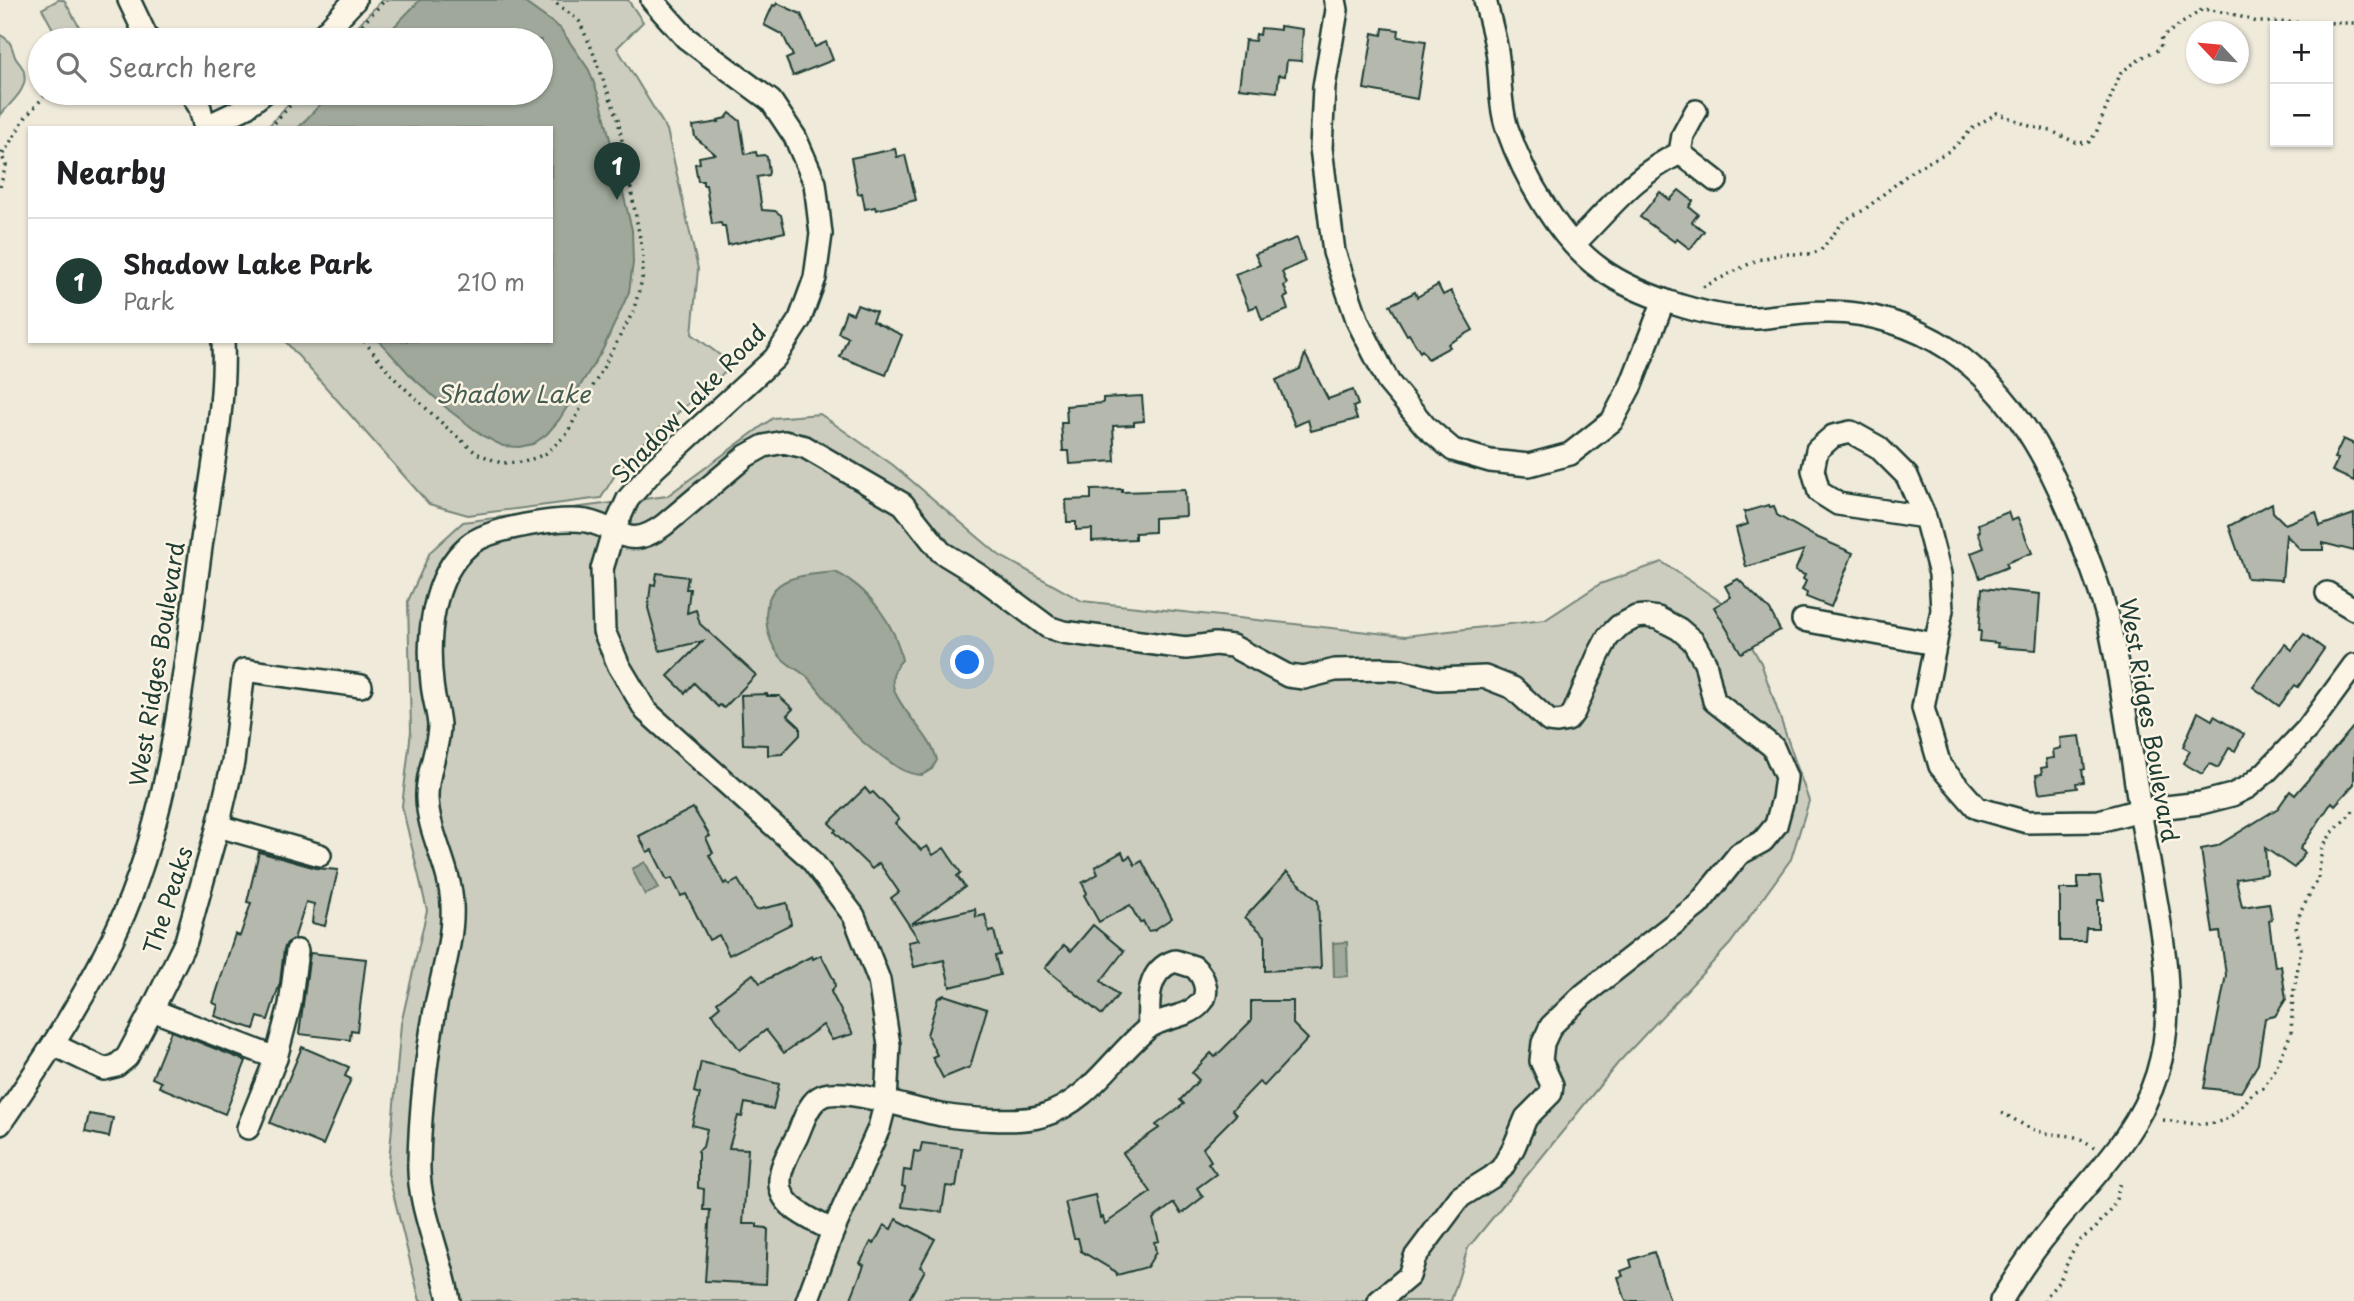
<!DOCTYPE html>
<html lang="en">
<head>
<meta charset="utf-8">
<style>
  body { margin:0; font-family:"Playpen Sans",sans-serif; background:#f6f6f6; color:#202124 }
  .controls { position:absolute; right:21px; top:21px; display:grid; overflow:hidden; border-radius:0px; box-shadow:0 2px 5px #0004 }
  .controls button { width:63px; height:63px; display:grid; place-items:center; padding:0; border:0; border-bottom:2px solid #e0e0e0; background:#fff; color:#202124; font:35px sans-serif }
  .compass { position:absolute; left:2186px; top:21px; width:63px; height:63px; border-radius:50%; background:#fff; box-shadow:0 2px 5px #0004; rotate:296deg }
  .you { position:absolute; left:968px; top:663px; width:24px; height:24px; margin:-18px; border:5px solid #fff; border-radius:50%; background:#1a73e8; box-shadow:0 0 0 10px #1a73e833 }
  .badge { display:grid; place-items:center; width:46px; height:46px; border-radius:50%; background:#1f3d34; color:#fff; font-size:23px; font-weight:700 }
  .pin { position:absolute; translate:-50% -58px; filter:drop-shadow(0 2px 4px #0008) }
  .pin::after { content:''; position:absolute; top:37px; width:24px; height:21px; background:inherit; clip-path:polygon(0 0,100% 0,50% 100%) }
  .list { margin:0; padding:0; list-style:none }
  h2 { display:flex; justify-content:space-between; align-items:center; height:91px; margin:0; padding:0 28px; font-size:30px }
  h2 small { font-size:23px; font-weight:400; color:#757577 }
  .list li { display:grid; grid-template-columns:46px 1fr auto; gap:21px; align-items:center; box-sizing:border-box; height:126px; padding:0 28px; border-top:2px solid #e0e0e0 }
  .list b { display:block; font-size:26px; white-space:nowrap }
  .list p { margin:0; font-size:23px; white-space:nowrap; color:#757577 }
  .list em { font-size:23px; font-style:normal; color:#757577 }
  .icon { flex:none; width:38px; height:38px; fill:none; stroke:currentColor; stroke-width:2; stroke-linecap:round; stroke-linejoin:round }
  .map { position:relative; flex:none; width:2354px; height:1301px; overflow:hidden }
  .search { position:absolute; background:#fff; box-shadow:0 2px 5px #0004; left:28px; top:28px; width:525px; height:77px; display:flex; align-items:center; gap:18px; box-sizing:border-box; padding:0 24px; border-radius:38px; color:#757577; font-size:26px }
  .panel { position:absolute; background:#fff; box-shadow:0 2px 5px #0004; left:28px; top:126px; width:525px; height:217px; border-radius:0px }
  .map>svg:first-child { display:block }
</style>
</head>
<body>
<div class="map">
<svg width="2354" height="1301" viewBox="0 0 2354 1301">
  <rect width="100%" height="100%" fill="#efeada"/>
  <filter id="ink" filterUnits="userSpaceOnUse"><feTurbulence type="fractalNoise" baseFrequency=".0143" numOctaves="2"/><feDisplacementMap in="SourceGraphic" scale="14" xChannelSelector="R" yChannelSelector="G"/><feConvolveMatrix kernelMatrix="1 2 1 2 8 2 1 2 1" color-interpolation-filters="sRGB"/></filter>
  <g filter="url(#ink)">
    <!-- green -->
    <g fill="#cccdbf" stroke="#76857a" stroke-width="2">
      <path d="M58,0H64L85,37L79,40H59L42,9Z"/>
      <path d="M382,0H628L643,22L617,48L667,130L698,269L692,334L733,365L643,443L618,470L601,498L468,515L429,504L285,341H551V128H267L298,93H541V40H344Z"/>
      <path d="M0,35C12,41 11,46 15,57C18,63 23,66 24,72C29,90 9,103 0,116Z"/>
      <path d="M820,414L893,465L999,555L1082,601L1405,636L1545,620L1600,584L1662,562L1730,608L1761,663L1809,801L1791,859L1730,944L1618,1063L1468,1248L1451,1301H420L388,1173L401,1024L427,910L402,806L411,731L408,601L430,552L463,522L667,496L773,418Z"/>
    </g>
    <!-- water -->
    <g fill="#9fa89a" stroke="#6c7d71" stroke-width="2">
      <path d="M420,0H521L560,28L589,70L601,102L632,230L633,263L629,292L603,349L559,420L547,434L533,444L519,447L503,446L483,436L450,411L411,376L379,341H551V128H298L331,93H541V40H381Z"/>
      <path d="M835,572C868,587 896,625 902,660C870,692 929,725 937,760L932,769L922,775C903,774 895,765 880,755C850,736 834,708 811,681C803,670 787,667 778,654C763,633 758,592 788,580C802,574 820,574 835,572Z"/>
      <path d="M645,862L659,888L645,895L632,869Z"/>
      <path d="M1347,942L1348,976L1334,977L1333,943Z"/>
    </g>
    <!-- building -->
    <g fill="#b5b9ad" stroke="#1f3d34" stroke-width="2">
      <path d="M777,3L801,14L815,47L826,42L833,60L793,76L786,59L793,56L783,35L764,25L773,5L775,6Z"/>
      <path d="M1280,26L1303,29L1301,61L1287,60L1285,76L1279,75L1277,92L1239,88L1245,40L1255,41L1256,34L1260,35L1261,28L1280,30Z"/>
      <path d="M1383,28L1399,30L1398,37L1426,41L1417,99L1364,89L1373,33L1382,35Z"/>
      <path d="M730,113L740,121L745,154L756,152L757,156L764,155L767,157L769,172L768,175L757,177L762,210L775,211L781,215L785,232L728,245L725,226H722L721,223L712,224L706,185H703V181H698L695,164L700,163L699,157L715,154L695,137L693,126L719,122L718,120L726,118Z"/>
      <path d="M895,149L897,157L905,155L916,200L876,210L875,207L865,209L862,193L858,194L851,158Z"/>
      <path d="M1679,190L1693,201L1689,207L1698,214L1692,222L1704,231L1690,249L1677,239L1675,242L1640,217L1660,192L1670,200Z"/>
      <path d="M1297,238L1305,261L1282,272L1287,284L1284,286L1288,296L1284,298L1288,310L1262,320L1257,306L1249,309L1235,274L1260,265L1255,254Z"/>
      <path d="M1438,285L1443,295L1451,291L1473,330L1448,344L1450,347L1428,359L1422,350L1420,352L1409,334L1407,335L1390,305L1415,292L1417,297Z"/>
      <path d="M857,305L876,312L872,321L902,335L886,375L840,357L848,337L838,333L846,311L853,314Z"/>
      <path d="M1305,354L1328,399L1353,390L1358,405L1353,407L1357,419L1311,431L1308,420L1295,426L1276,380L1300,369Z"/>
      <path d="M1142,396L1144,421L1134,422V425L1113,426L1115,461L1070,464L1069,451H1063L1061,423H1067L1066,406L1103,403V398Z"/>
      <path d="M2343,439L2354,444V481L2332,471L2338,459L2334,458Z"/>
      <path d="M1122,489V492L1185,490L1186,516L1154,518V532L1135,533V539L1092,541V529L1076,530V522H1067L1066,500L1091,499V490Z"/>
      <path d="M2272,503L2273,512L2285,524L2316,512L2320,526L2354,514V551L2323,543V550H2301L2286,535L2282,580L2247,578L2229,526Z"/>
      <path d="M1769,505L1770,507L1774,506L1777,515L1814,536L1853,553L1831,607L1806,597L1807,593L1802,590L1806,581L1803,579L1805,575L1795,571L1804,550L1746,567L1736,528L1748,524L1744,512Z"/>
      <path d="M2008,512L2011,521L2018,518L2032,553L2006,563L2008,567L1980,578L1971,553L1984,548L1978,532L1980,531L1978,524Z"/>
      <path d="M657,573L688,577L686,589H690L687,613L696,610L700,624L756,675L724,708L720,705L718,707L694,683L685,693L668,676L703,641L660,651L648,608L651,584L655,585Z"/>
      <path d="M1738,579L1770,610L1780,630L1741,653L1714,607L1731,597L1725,586Z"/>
      <path d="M1982,588L2040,594L2036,650L1997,647L1998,643L1980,641L1981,631H1979Z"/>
      <path d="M2304,634L2324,649L2298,687L2295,685L2279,706L2253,687L2285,644L2292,650Z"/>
      <path d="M767,694V696H779L793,709L787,715L800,727V735L782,754L768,755V745L743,744L741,695Z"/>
      <path d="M2198,712L2212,720L2214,716L2244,734L2235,751L2229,748L2218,768L2210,764L2202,774L2183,763L2190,751L2183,747Z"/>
      <path d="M2354,726V784L2335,805L2332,802L2300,849L2305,853L2294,868L2265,848L2267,874L2236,879L2242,907L2269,903L2272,920L2269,921L2275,967L2281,966L2286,999L2275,1016L2265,1018L2258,1064L2241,1092L2204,1088L2226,975L2220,932L2213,933L2201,849L2217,846L2278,808L2290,791L2295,795Z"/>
      <path d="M2080,736L2085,769L2082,770L2084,782L2076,783L2077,788L2039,793L2036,775L2042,774L2041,768L2047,767L2046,759L2054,758L2053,750L2061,748L2060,738Z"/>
      <path d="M865,788L870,794L873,792L899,819L895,823L921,850L927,846L933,855L944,848L961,873L957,876L965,887L911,924L975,909L976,917L985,915L989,932L994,931L1000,955L995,956L1000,975L950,987L944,960L914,967L908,942L919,940L891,898L899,892L879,863L872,869L834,832L836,830L829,823Z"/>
      <path d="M693,808L710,836L706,838L713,853L709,855L724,884L727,882L729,885L738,880L756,910L787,903L791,924L729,955L719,935L709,940L686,894L681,896L672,878L667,880L652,850L647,852L639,836Z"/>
      <path d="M259,852L316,868L338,870L325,926L312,923L314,904L306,902L294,939L287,943L284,949L280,983L268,1020L258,1017L254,1029L215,1016L218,1005L213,1003L235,934L240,936L251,903L247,902Z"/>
      <path d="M1122,852L1125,859L1130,856L1135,865L1142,861L1172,918L1154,930L1148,931L1143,921L1140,923L1130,905L1099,922L1084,895L1087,893L1082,883L1098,874L1095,867Z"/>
      <path d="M1287,872L1318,901L1321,968L1265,971V936L1245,917Z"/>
      <path d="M2078,877H2100L2104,900H2098V928H2086L2085,941H2060V889H2078Z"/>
      <path d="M1093,925L1124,951L1101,981L1118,995L1102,1015L1045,968L1064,945L1071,951Z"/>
      <path d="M310,953L366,959L357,1031L351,1030L350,1040L299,1034Z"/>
      <path d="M821,955L834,980L835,986L831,992L853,1034L832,1040L823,1025L784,1053L766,1030L740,1050L712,1013L720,1006L717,1002L753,974L760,983L812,956L813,959Z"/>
      <path d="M944,995L987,1009L970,1067L943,1078L932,1057L937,1055L927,1035L938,998Z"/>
      <path d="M1251,1001H1293V1024L1308,1039L1264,1086L1259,1082L1232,1110L1236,1115L1203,1148L1211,1161L1208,1163L1216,1174L1197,1188L1203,1197L1181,1214L1174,1203L1153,1219L1159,1241L1154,1242L1156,1252L1147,1267L1117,1275L1116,1272L1081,1251L1078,1238H1074L1065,1202L1095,1195L1100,1218L1103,1217L1105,1224L1151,1192L1123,1153L1159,1128L1156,1125L1184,1104L1180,1100L1199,1080L1192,1073L1211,1053L1215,1057L1251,1021Z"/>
      <path d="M171,1031L246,1061L225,1114L159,1087L161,1082L152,1078Z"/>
      <path d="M302,1047L349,1067L345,1076L351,1079L323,1145L270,1123Z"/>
      <path d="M701,1062L735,1070L743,1075L779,1084L773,1109L745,1103L742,1117L738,1116L729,1148L748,1149L743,1224H757V1227L767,1228L768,1230L766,1284L705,1281L710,1210H703L704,1189L698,1188V1151L703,1147L707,1129L692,1125L700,1094L694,1092Z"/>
      <path d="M89,1114L113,1118L109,1137L85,1132Z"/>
      <path d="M922,1143L962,1148L956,1187L946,1186L942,1212L902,1207L905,1187L902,1186L904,1170L911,1171L914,1151L920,1152Z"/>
      <path d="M896,1219L935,1239L920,1267L925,1270L908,1301H850L864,1265L860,1263L871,1242L874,1244L884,1225L891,1229Z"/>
      <path d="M1654,1252L1670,1301H1626L1618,1277L1623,1276L1621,1271L1632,1267L1630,1260Z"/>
    </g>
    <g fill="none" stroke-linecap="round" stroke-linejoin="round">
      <defs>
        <g id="minor">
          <path d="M129,0L148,40"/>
          <path d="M652,0L686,38L771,101L795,137L815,183L821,234L815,278L800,319L775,358L654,469L628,499L613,532L602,569L604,631L619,666L646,711L810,858L854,916L879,980L889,1045L886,1101L879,1128L833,1231L807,1301"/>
          <path d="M1335,0L1337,10L1324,87L1321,148L1334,252L1358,322L1389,383L1425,426L1453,450L1490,461L1529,465L1570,454L1612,421L1631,385L1664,300"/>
          <path d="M1485,0C1489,17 1494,34 1497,51C1501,76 1499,104 1507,128C1524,177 1559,240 1602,270C1623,285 1648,295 1672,303C1699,312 1728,319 1757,318C1780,316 1803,312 1826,312C1868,311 1914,326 1949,349C2016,395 2051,464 2080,538C2091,565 2101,592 2108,620C2124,690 2132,763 2144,834C2157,911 2181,997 2157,1074C2137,1138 2090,1178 2050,1230C2032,1252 2016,1276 2001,1301"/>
          <path d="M318,40L355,0"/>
          <path d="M191,93L200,108L205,128"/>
          <path d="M205,127L243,109L264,93"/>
          <path d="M1680,153L1716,181"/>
          <path d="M1574,244C1612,207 1631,177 1680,153L1683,135L1696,111"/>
          <path d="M1925,517L1838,504L1819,492L1813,470L1817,450L1833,436L1851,432L1878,447L1907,476L1925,517L1940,574L1942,610L1923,708L1940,766L1977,808L2027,822L2099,821L2140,810L2201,803L2232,795L2248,787L2266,772L2307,729L2354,665"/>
          <path d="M2327,593L2354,609"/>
          <path d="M1803,620L1935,644"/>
          <path d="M218,826L320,855"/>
          <path d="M152,1010L276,1058L290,1005L297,951"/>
          <path d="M54,1045L104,1069L116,1066L127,1057L152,1010L186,941L218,826L233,762L244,670L361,686"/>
          <path d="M0,1124C46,1057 91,989 124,914C173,797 184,671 201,547C210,482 226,406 223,341"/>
          <path d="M248,1128L276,1058"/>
          <path d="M833,1231C813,1219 778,1208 780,1180C780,1165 791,1149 797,1136C803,1123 808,1102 822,1096C845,1086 915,1111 942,1115C966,1119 1019,1123 1042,1116C1089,1102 1112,1058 1147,1029C1162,1016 1186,1019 1200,1004C1211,993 1204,976 1194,967L1175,961C1146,970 1148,1002 1149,1027"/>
          <path d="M449,1301C442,1257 417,1205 419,1162C420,1111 426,1060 435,1010C441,978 454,937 452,905C451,868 428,834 427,798C426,773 439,750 439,725C438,711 433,697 432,683C427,638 431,577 469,545C490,528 559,517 586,521C621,528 627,552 664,525L746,456L764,446L784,442L805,447L903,504L941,552L977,574L1048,627L1063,632L1186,648L1215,644L1232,646L1288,676L1304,678L1335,670L1384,669L1400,670L1438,679L1485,677L1513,688L1549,721L1557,722L1568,720L1574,712L1598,656L1608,637L1619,626L1636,617L1645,616L1658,618L1679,629L1693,641L1705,662L1714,701L1773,747L1786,777L1783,799L1776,825L1763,841L1739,854L1698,905L1583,995L1551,1026L1543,1043L1541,1061L1552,1085L1551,1093L1526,1118L1514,1147L1502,1168L1492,1177L1460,1197L1415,1257L1409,1276L1379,1301"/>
        </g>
      </defs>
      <!-- minor casing -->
      <use href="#minor" stroke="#1f3d34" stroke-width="26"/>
      <!-- path -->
      <g stroke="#1f3d34" stroke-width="3.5" stroke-dasharray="2 5" stroke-linecap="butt">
        <path d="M348,40L385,0"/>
        <path d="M362,93L366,96"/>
        <path d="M270,128L301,93"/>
        <path d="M0,152L6,165L0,187"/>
        <path d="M3,154L25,118L47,93"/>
        <path d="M1703,287L1757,260L1782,254H1811L1821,250L1845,220L1864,210L1912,171L1951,150L1973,128L1997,113L2030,126L2051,131L2077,143L2089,142L2096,133L2121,72L2146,55L2160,49L2162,37L2203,9L2229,13L2257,22L2354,23"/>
        <path d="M364,341L395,379L445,426L476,453L501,463L524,462L545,454L566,435L603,368L633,312L642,280L643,255L618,119L591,47L579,21L552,0"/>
        <path d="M2002,1113C2015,1119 2031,1131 2045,1133C2068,1137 2072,1132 2094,1147"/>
        <path d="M2163,1120C2193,1123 2220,1132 2242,1106C2250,1097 2251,1092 2263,1088L2276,1068L2291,1033L2293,996L2301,949L2296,927L2301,910L2318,879L2322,849L2331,834L2354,810"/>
        <path d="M2045,1301L2046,1297L2060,1280L2071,1254L2080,1240L2095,1229L2115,1203L2121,1181"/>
      </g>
      <!-- minor -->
      <use href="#minor" stroke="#fcf5e5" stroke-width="21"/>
    </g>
  </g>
  <g text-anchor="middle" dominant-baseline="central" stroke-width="5" stroke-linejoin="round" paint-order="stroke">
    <!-- street labels -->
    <g font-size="23" fill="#1f3d34" stroke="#fcf5e5">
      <text transform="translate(688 403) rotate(-46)">Shadow Lake Road</text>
      <text transform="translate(156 664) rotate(-81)">West Ridges Boulevard</text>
      <text transform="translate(2150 720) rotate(80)">West Ridges Boulevard</text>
      <text transform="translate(167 900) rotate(-72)">The Peaks</text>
    </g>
    <!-- water labels -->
    <g font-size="24" font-style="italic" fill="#455d53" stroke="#fcf5e5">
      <text x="513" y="393">Shadow Lake</text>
    </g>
  </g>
</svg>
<div class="controls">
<button>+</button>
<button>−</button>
</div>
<svg class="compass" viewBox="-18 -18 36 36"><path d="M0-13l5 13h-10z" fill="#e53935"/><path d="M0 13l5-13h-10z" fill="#757577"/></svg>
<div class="you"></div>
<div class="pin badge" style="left:617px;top:200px">1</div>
<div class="search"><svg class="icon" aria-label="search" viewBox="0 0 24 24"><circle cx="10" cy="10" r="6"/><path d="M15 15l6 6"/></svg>Search here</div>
<section class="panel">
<h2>Nearby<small></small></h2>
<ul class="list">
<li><span class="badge">1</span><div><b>Shadow Lake Park</b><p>Park</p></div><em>210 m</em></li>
</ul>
</section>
</div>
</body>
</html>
